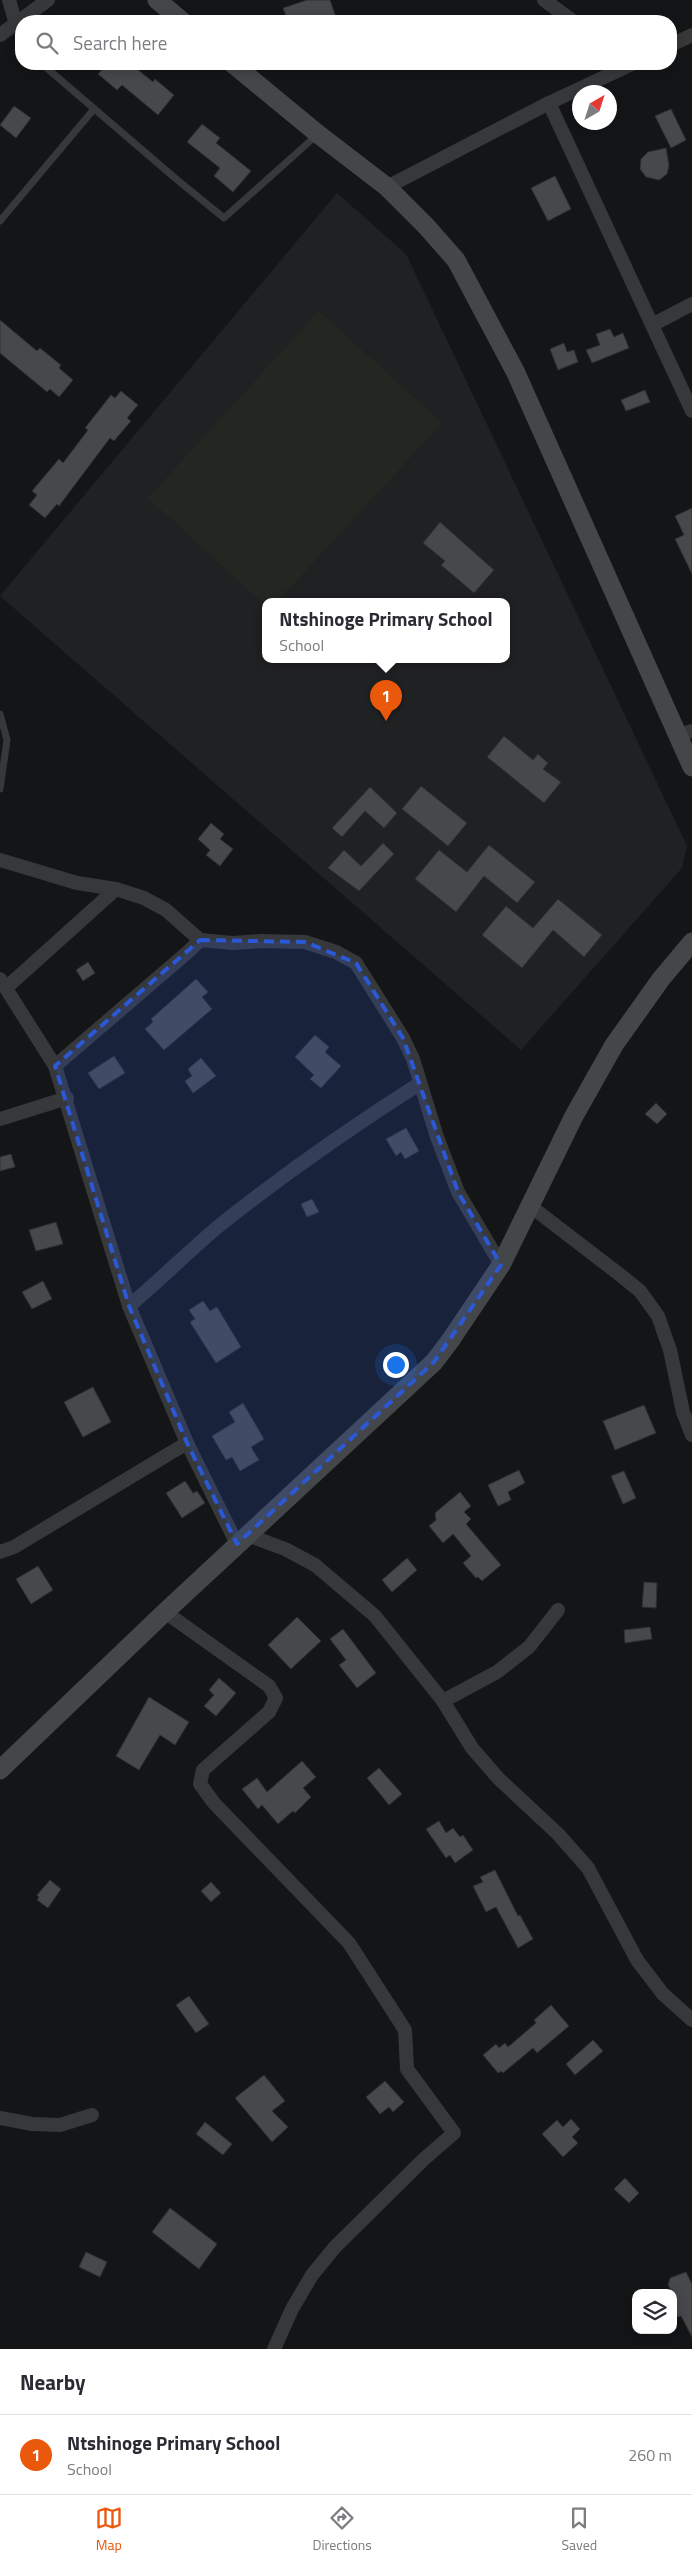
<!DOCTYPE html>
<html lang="en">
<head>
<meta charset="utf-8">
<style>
  body { margin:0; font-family:"Titillium Web",sans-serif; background:#f2f2f3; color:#2b2b33 }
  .controls { position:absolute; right:15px; bottom:15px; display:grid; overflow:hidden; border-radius:10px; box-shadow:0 2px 12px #0003 }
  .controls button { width:45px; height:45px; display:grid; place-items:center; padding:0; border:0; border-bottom:1px solid #e1e1e2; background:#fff; color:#2b2b33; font:25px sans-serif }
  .compass { position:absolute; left:572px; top:85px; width:45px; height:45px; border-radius:50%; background:#fff; box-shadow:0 2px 12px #0003; rotate:39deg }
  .you { position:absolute; left:395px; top:1364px; width:18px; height:18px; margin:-12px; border:4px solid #fff; border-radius:50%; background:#1a73e8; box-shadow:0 0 0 8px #1a73e833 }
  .badge { display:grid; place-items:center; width:32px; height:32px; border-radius:50%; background:#ea580c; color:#fff; font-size:16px; font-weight:700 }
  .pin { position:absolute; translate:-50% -41px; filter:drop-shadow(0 1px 2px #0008) }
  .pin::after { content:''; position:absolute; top:26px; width:18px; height:15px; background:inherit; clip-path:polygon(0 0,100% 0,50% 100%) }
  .popup { position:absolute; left:262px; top:598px; width:248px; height:65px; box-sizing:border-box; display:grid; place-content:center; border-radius:10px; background:#fff; filter:drop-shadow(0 1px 4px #0005); font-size:16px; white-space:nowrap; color:#7c7c81 }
  .popup b { font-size:19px; color:#2b2b33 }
  .popup::after { content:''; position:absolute; left:50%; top:100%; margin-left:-10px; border:10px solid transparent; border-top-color:#fff }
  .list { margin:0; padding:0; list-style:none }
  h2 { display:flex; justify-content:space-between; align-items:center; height:65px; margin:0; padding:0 20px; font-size:21px }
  h2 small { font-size:16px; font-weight:400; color:#7c7c81 }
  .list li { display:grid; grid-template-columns:32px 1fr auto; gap:15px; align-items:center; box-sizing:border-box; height:80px; padding:0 20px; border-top:1px solid #e1e1e2 }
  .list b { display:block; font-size:19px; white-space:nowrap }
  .list p { margin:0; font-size:16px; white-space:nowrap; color:#7c7c81 }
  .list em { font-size:16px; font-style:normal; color:#7c7c81 }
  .icon { flex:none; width:28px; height:28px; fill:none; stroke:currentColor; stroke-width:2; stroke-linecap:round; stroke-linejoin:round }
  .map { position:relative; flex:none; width:692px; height:2349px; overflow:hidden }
  .search { position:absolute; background:#fff; box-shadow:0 2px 12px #0003; left:15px; right:15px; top:15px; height:55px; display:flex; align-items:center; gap:12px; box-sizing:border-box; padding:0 18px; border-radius:20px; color:#7c7c81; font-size:19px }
  .sheet { height:145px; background:#fff }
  nav { display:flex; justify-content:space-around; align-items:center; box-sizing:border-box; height:70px; border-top:1px solid #e1e1e2; background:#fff; font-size:14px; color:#7c7c81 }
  nav a { display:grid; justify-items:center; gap:2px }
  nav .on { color:#ea580c }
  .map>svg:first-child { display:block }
</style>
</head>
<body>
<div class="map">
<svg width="692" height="2349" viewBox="0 0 692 2349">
  <rect width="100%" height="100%" fill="#141516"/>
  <!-- built -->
  <path fill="#202123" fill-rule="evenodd" d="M337,193L406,254L687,846L682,868L521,1050L0,596ZM266,602H506V660H266Z"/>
  <!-- green -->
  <path fill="#222821" d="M319,311L442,423L277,602H266V606L148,498Z"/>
  <!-- building -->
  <g fill="#46484b" stroke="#2e2f32">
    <path d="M307,0H330L336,17L324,21H288L283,8Z"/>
    <path d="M107,64H131L153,82L155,79L174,95L158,115L122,85L117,90L98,74Z"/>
    <path d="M14,106L31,118L16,138L0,125Z"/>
    <path d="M671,109L686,140L671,148L655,116Z"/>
    <path d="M202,124L220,138L216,143L251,171L233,192L214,176L220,168L187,142Z"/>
    <path d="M666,148L669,165L667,174L659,180L646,177L640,169L641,159L648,152Z"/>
    <path d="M555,176L571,209L548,221L531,188Z"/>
    <path d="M0,320L37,351L40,348L61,365L59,368L73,380L59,397L50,389L47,392L0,353Z"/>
    <path d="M610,329L614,337L623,333L629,348L592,363L586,350L600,345L596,334Z"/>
    <path d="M564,343L567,352L574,350L578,362L558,370L550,349Z"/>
    <path d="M645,390L650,402L626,411L621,400Z"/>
    <path d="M121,391L138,405L127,418L131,421L114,441L110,438L59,506L57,504L45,518L29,505L37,495L32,491L59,459L63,463L88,430L85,428L111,395L115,398Z"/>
    <path d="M692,508V574L675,539L684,535L675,516Z"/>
    <path d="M440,522L494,570L474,593L441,565L445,561L423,543Z"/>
    <path d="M504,736L533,760L538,754L548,763L543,769L561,782L544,803L487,757Z"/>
    <path d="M421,786L467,823L448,846L402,809Z"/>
    <path d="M370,787L397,813L384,828L365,811L342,837L332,828Z"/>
    <path d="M211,823L224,834L220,839L233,849L220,866L206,855L210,850L198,839Z"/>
    <path d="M383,843L394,854L359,891L328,868L344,850L361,866Z"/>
    <path d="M489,845L535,882L517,903L484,876L456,912L415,879L439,850L467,872Z"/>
    <path d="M558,899L602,935L584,957L553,930L522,968L482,935L506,906L533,928Z"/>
    <path d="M88,962L95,973L83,981L76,970Z"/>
    <path d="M196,979L208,992L202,997L212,1009L164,1050L145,1029L153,1022L151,1019Z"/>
    <path d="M315,1035L329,1047L325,1052L341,1066L321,1088L310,1079L314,1075L295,1057Z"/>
    <path d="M114,1056L125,1073L99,1089L88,1073Z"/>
    <path d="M201,1058L216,1076L193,1093L185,1081L192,1076L188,1069Z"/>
    <path d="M656,1103L667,1114L657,1124L645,1114Z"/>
    <path d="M406,1128L419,1151L405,1159L401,1152L396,1156L386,1139Z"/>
    <path d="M11,1154L15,1167L0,1171V1157Z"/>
    <path d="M312,1199L319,1212L307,1217L301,1204Z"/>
    <path d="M56,1222L63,1244L36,1251L29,1230Z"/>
    <path d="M43,1281L52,1299L32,1309L22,1292Z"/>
    <path d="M203,1301L210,1311L217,1307L241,1347L216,1363L190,1322L195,1319L189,1310Z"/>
    <path d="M93,1387L111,1422L83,1437L64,1402Z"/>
    <path d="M243,1403L264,1439L251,1447L259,1460L240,1471L232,1457L226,1460L212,1436L235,1422L229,1412Z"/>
    <path d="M644,1405L656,1433L615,1450L603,1421Z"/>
    <path d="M519,1470L525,1483L508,1492L511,1500L498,1506L488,1485Z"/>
    <path d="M624,1471L636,1498L623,1504L611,1476Z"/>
    <path d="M185,1481L193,1493L197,1491L205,1503L182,1518L166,1493Z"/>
    <path d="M460,1492L471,1506L464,1512L471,1519L466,1524L501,1565L482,1581L478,1577L476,1578L463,1563L471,1556L453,1534L443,1543L429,1526L436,1520L435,1513Z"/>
    <path d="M407,1558L417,1570L392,1592L382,1580Z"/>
    <path d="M38,1566L53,1590L31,1604L16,1579Z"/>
    <path d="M644,1582L657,1583L656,1608L642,1607Z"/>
    <path d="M297,1617L321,1641L291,1669L268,1645Z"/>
    <path d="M650,1627L652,1639L625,1643L624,1630Z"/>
    <path d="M343,1629L376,1673L357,1688L339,1665L346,1660L330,1639Z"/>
    <path d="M219,1678L236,1693L216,1716L204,1706L214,1695L209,1690Z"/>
    <path d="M149,1697L189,1722L175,1745L160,1735L139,1770L116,1756Z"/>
    <path d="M302,1761L316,1777L303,1788L311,1797L295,1813L293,1811L278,1824L262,1805L258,1809L242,1789L257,1778L267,1792Z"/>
    <path d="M379,1768L402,1794L389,1805L367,1778Z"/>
    <path d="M439,1821L446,1833L453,1828L460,1837L463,1835L473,1850L455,1863L450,1855L446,1858L426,1829Z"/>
    <path d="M495,1870L518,1916L520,1915L533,1939L518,1948L496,1907L486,1912L473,1886L483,1882L480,1877Z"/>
    <path d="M50,1880L61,1889L48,1908L37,1900L39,1897L37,1895Z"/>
    <path d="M211,1882L221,1893L211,1902L201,1891Z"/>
    <path d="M189,1996L209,2024L196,2033L176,2005Z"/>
    <path d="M551,2005L569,2026L537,2053L533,2048L503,2073L501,2071L498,2073L483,2055L496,2044L499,2048L505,2043L508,2047L536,2023L534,2020Z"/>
    <path d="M593,2040L603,2051L575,2075L566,2064Z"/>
    <path d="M264,2075L285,2101L272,2111L288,2127L272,2142L235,2098Z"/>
    <path d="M385,2081L404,2102L393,2112L389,2107L380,2114L366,2097Z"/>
    <path d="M571,2119L580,2129L572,2137L578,2143L563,2157L542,2134L557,2120L563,2127Z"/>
    <path d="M205,2122L232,2144L223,2155L196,2134Z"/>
    <path d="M625,2178L639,2193L629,2203L614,2189Z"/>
    <path d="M170,2208L217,2244L199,2269L152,2232Z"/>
    <path d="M86,2252L107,2262L100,2277L79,2267Z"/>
    <path d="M686,2272L692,2284V2337L681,2316L678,2317L673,2309V2293L668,2285L670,2278Z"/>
  </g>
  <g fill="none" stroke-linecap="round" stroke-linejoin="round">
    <!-- lane -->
    <g stroke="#36383a" stroke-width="7">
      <path d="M16,24L21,33"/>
      <path d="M42,64L175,178L224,218L318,134"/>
      <path d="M0,221L94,109"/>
      <path d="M0,714L7,740L0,789"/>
    </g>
    <!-- street -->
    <g stroke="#36383a" stroke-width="14">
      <path d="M9,0L16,24"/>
      <path d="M544,0L573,21"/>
      <path d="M0,35L48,0"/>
      <path d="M671,45L692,35"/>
      <path d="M549,103L692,411"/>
      <path d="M387,187L549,103L632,64"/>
      <path d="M652,325L692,304"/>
      <path d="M676,736L692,731"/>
      <path d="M0,860L77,883L116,889L144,898L166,910L200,940"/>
      <path d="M0,979L55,1066L129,1306L187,1443"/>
      <path d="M7,987L116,889"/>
      <path d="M55,1066L189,951L200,940L233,943L261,941L305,942L336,952L356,963L403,1038L413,1059L437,1137L458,1192L501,1265"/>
      <path d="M0,1119L67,1098"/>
      <path d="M529,1205L619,1274L640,1291L658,1316L670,1350L683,1412L692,1435"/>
      <path d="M129,1306C160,1280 189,1251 220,1225C284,1174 350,1128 419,1084"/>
      <path d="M247,1535L285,1549L315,1565L375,1616L443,1701L472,1748L499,1779L558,1834L588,1868L637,1960L663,1994L692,2020"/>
      <path d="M0,1552L14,1547L187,1443L237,1544"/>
      <path d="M165,1612L269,1686L276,1698L269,1712L203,1770L200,1784L214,1803L349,1943L405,2030L407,2069L454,2133L424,2159L335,2247L312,2275L292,2309L274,2349"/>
      <path d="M443,1701L497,1672L529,1647L558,1610"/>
      <path d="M0,2118L32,2124L60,2125L92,2115"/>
    </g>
    <!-- secondary -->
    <g stroke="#44474a" stroke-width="19">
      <path d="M157,0L182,21"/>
      <path d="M233,64L318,134L387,187L426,226L456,260L516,373L692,767"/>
      <path d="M0,1770L165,1612L434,1362L450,1341L501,1265L574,1116L614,1045L661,979L692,942"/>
    </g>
  </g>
  <!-- marked area -->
  <path fill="#2b58d4" fill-opacity="0.2" stroke="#2b58d4" stroke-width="4" stroke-dasharray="10 6" stroke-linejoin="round" d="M200,940L305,942L356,963L403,1038L458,1192L501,1265L434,1362L237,1544L187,1443L129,1306L55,1066Z"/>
</svg>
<div class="controls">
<button><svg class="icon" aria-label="layers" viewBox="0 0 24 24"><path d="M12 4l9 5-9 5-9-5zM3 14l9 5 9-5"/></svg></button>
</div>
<svg class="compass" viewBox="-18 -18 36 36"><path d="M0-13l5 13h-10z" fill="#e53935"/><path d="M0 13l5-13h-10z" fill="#7c7c81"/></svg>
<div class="you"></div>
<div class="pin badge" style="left:386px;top:721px">1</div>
<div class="popup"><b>Ntshinoge Primary School</b>School</div>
<div class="search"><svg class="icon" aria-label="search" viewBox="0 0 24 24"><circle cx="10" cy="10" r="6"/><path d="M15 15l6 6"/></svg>Search here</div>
</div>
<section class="sheet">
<h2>Nearby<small></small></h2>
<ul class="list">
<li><span class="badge">1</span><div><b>Ntshinoge Primary School</b><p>School</p></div><em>260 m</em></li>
</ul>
</section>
<nav>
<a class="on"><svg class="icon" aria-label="map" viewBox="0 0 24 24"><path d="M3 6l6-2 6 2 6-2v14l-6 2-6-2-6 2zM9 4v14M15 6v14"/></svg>Map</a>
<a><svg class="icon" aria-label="directions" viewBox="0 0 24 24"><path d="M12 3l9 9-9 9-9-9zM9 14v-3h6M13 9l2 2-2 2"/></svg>Directions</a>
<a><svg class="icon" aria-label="saved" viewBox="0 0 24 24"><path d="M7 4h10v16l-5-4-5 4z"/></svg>Saved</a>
</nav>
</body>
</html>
